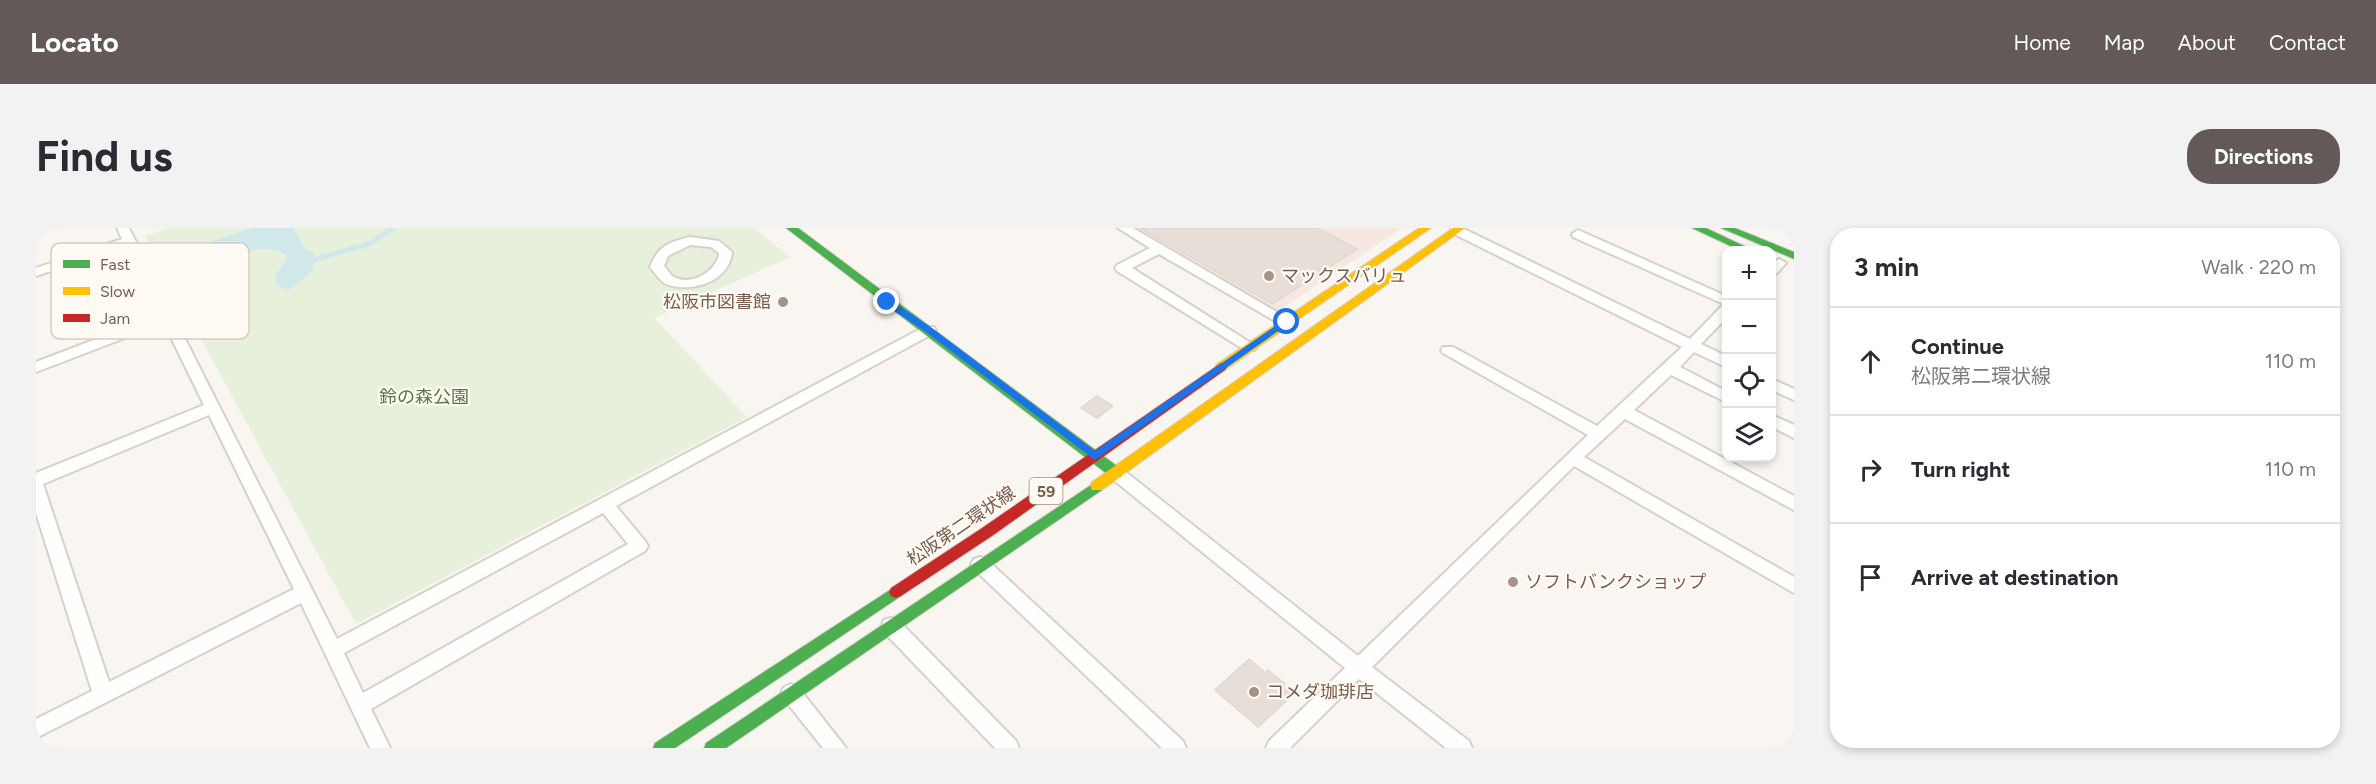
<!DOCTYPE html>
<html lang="en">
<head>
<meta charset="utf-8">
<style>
  body { margin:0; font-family:Figtree,"Noto Sans JP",sans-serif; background:#f2f2f3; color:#2b2b33 }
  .controls { position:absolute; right:18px; top:18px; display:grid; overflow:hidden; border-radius:12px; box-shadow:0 3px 9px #0003 }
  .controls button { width:54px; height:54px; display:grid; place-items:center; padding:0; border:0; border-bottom:2px solid #e1e1e2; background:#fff; color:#2b2b33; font:30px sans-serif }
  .stop { position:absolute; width:18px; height:18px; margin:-14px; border:4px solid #1a73e8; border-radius:50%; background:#fff }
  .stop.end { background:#1a73e8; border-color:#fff; box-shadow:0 2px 6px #0008 }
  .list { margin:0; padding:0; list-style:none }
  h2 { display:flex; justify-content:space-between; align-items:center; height:78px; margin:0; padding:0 24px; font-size:26px }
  h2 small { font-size:20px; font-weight:400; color:#7c7c81 }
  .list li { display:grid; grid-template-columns:39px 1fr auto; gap:18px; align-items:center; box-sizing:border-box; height:108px; padding:0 24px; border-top:2px solid #e1e1e2 }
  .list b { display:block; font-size:22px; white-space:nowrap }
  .list p { margin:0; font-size:20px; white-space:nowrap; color:#7c7c81 }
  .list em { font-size:20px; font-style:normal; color:#7c7c81 }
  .icon { flex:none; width:33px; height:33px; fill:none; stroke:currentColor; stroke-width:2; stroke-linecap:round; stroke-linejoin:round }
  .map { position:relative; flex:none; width:1758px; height:520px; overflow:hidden; border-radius:24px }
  header { display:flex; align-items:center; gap:36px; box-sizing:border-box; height:84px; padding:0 30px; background:#625958; color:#fff }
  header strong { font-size:28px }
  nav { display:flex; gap:33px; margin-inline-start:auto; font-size:21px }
  .intro { display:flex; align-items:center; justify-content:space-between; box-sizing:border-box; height:144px; padding:0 36px }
  h1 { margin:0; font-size:42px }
  .button { padding:15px 27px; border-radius:24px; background:#625958; color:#fff; font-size:21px; font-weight:700 }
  main { display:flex; gap:36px; padding:0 36px }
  aside { flex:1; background:#fff; border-radius:24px; box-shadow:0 3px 9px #0003 }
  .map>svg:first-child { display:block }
</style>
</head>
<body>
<header>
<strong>Locato</strong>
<nav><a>Home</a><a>Map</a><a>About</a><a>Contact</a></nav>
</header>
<div class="intro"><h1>Find us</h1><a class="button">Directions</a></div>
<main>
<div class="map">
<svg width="1758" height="520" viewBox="0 0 1758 520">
  <rect width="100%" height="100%" fill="#f9f5f0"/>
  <!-- commercial -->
  <path fill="#f6e8e1" d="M1099,0H1366L1242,83Z"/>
  <!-- green -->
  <path fill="#e7f0db" d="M133,0H718L754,29L618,90L711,189L320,396L109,8Z"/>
  <!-- water -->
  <path fill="#d0e8ea" d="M216,0H257L270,22L277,24L278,29L283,28L281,31L285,32L278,35L276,43L253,62L245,60L239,55L241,45L251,31L250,27C204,1 189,65 153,44V39L150,38L153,25L165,22L177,13Z"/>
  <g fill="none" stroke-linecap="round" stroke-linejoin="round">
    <!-- stream -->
    <path stroke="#d0e8ea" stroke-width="5" d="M281,31L335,15L357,0"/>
  </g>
  <!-- building -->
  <g fill="#e6ded7" stroke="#e2d8d2" stroke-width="1.5">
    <path d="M1104,0H1282L1321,21L1236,76Z"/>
    <path d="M1061,168L1077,178L1061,190L1045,180Z"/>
    <path d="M1213,431L1230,445L1232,442L1249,456L1247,459L1257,467L1222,499L1179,462Z"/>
  </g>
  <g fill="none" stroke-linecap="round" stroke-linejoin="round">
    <defs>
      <g id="street">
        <path d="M81,0H93L301,411L888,99H898L900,102L898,105L580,278L609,313L612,318L609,323L335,481L354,520H334L265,375L0,510V491L56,463L0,285V245L168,177L128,95L0,144V134L123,87L90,18L0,48V40L86,11ZM173,187L258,361L73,454L7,256ZM567,285L592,316L327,465L308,425Z"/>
        <path d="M1082,0H1097L1258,94L1256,97H1246L1123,26L1096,40L1221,119L1219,122H1209L1081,43L1079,40L1081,37L1114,20Z"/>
        <path d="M1415,0H1426L1654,111L1685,79L1690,78V90L1665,116L1690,128V139L1658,124L1644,139L1690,163V174L1635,147L1598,182L1758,268V282L1589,191L1548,229L1758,349V365L1538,238L1336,439L1433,513L1436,520H1410L1323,451L1254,520H1230L1233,513L1309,440L1074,249L1072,245L1074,241H1086L1322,428L1552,207L1407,125L1405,122L1407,119H1417L1561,198L1646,119L1416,5Z"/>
        <path d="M1542,2L1690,68V77L1537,9L1536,6Z"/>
        <path d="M654,9L683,13L696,24C694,53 655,66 630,56C624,53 618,44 614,39C622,18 633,14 654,9ZM654,17L675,19L683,25C682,42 655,59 638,49C634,47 631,41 628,38L632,28Z"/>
        <path d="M1743,31L1750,35L1741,45L1736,46V35Z"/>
        <path d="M1736,151L1758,161V172L1736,162Z"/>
        <path d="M1736,187L1758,197V210L1736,199Z"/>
        <path d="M944,329L950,331L1147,513L1150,520H1126L938,341L935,336L938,331Z"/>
        <path d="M855,390L862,392L980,513L983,520H959L848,404L846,398L848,392Z"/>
        <path d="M755,456L762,459L810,520H787L748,471L745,465L748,459Z"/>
      </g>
      <g id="fast">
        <path d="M750,0H762L1085,241L1087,245L1085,249H1075Z"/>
        <path d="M1656,0H1670L1710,19L1705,22L1701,21Z"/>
        <path d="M1685,0H1699L1758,24V31Z"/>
        <path d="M1061,253L1066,254L1068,258L1066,262L690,520H668L670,515Z"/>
        <path d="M860,358L865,360L867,364L865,368L639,520H617L619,515Z"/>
      </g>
      <g id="slow">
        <path d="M1383,0H1395L1189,142H1181L1179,139L1181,136Z"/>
        <path d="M1417,0H1429L1066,262H1056L1054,258L1056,254Z"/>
      </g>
      <path id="jam" d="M1185,135L1191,139L1189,142L956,308L865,368L860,370L855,368L853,364L855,360L946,300Z"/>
    </defs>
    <!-- street casing -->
    <use href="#street" stroke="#d7d1cb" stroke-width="4"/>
    <!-- fast casing -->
    <use href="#fast" stroke="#d9d2cb" stroke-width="2"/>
    <!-- slow casing -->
    <use href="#slow" stroke="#d9d2cb" stroke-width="2"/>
    <!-- jam casing -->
    <use href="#jam" stroke="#d9d2cb" stroke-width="2"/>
    <!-- street -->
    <use href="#street" fill="#fefefd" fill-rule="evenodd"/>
    <!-- fast -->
    <use href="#fast" fill="#4caf50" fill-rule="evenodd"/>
    <!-- slow -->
    <use href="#slow" fill="#ffc107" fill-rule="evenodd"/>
    <!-- jam -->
    <use href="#jam" fill="#c62828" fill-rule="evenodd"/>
  </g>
  <!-- route -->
  <path fill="#1a73e8" d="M848,72H854L896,100L1059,223L1248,92L1255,94L1059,232L890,104L848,76Z"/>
  <!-- markers -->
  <g fill="#a69286" stroke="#fffaf3" stroke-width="2">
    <circle cx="1233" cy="48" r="6"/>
    <circle cx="747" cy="74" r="6"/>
    <circle cx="1477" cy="354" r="6"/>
    <circle cx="1218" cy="464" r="6"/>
  </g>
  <g text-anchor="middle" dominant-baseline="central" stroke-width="4.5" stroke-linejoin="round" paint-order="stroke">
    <!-- shield labels -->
    <rect fill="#fffaf3" stroke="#a28b7f" stroke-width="1.5" x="993.5" y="250" width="33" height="26" rx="4.5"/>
    <g font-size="16" font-weight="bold" fill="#7a5c4d">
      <text x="1010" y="263">59</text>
    </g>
    <!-- poi labels -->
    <g font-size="18" fill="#7a5c4d" stroke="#fffaf3" text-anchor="start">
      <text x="1245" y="48">マックスバリュ</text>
      <text x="735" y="74" text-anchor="end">松阪市図書館</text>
      <text x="1489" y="354">ソフトバンクショップ</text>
      <text x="1230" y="464">コメダ珈琲店</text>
    </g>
    <!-- park labels -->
    <g font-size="18" fill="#537a41" stroke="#fffaf3">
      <text x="388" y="169">鈴の森公園</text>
    </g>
    <!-- street labels -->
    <g font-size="18" fill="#7a5c4d" stroke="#fffaf3">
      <text transform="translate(925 298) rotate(-34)">松阪第二環状線</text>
    </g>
  </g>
  <!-- legend -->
  <rect x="15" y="15" width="198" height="96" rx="9" fill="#fffaf3" stroke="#d7cbc1" stroke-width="1.5"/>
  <rect x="27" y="32" width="27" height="8" fill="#4caf50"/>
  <rect x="27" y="59" width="27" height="8" fill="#ffc107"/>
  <rect x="27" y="86" width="27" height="8" fill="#c62828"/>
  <g font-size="16" fill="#7a5c4d">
    <text x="64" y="42">Fast</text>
    <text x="64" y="69">Slow</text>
    <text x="64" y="96">Jam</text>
  </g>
</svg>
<div class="controls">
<button>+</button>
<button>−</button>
<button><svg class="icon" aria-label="locate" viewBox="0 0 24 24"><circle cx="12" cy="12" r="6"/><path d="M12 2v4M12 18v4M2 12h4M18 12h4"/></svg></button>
<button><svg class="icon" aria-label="layers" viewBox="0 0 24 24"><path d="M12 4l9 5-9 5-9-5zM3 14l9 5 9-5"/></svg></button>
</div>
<div class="stop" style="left:1251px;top:94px"></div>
<div class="stop end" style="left:851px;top:74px"></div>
</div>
<aside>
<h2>3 min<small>Walk · 220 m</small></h2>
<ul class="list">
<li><svg class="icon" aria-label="ahead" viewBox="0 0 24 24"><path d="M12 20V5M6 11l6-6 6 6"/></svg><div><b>Continue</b><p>松阪第二環状線</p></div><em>110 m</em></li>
<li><svg class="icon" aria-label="right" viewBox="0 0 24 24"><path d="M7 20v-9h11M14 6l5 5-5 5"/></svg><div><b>Turn right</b></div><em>110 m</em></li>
<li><svg class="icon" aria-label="arrive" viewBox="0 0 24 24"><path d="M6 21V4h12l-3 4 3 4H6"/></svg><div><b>Arrive at destination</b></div></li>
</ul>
</aside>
</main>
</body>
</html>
